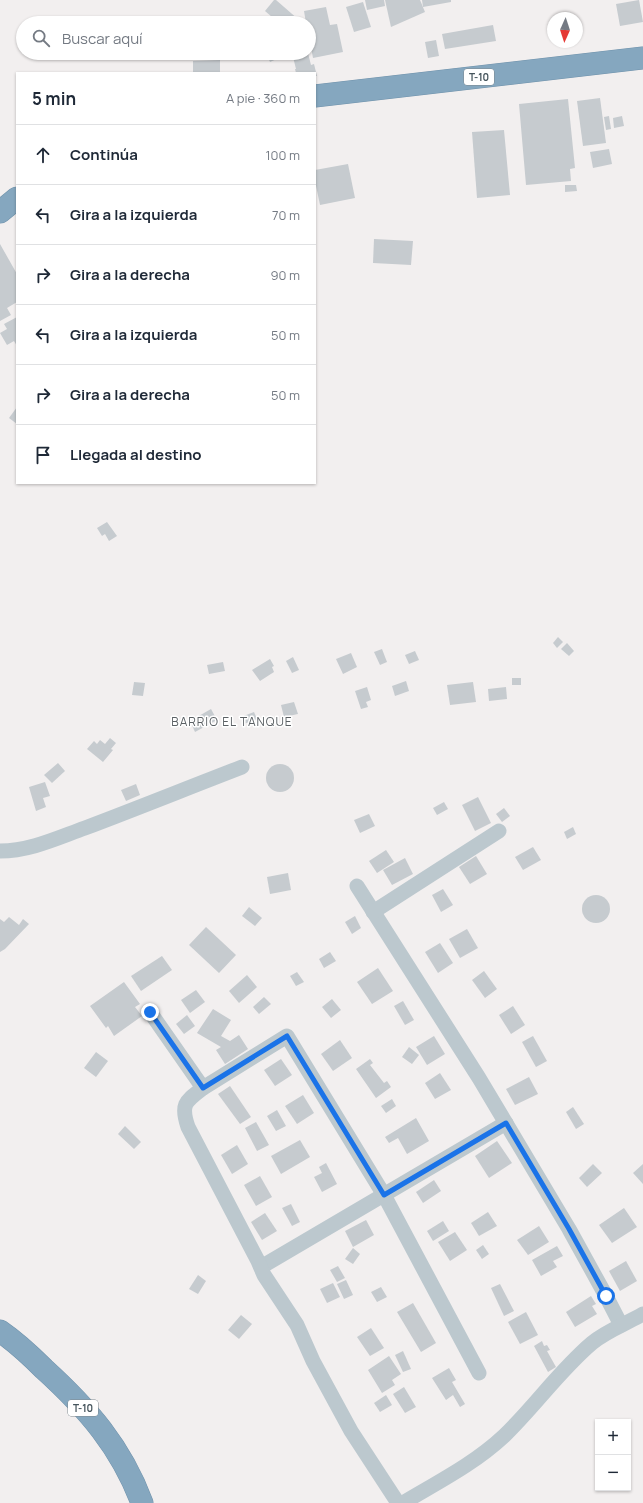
<!DOCTYPE html>
<html lang="es">
<head>
<meta charset="utf-8">
<style>
  body { margin:0; font-family:Manrope,sans-serif; background:#f6f6f7; color:#1f2937 }
  .controls { position:absolute; right:12px; bottom:12px; display:grid; overflow:hidden; border-radius:0px; box-shadow:0 1px 3px #0004 }
  .controls button { width:36px; height:36px; display:grid; place-items:center; padding:0; border:0; border-bottom:1px solid #e0e1e3; background:#fff; color:#1f2937; font:20px sans-serif }
  .compass { position:absolute; left:547px; top:12px; width:36px; height:36px; border-radius:50%; background:#fff; box-shadow:0 1px 3px #0004; rotate:183deg }
  .stop { position:absolute; width:12px; height:12px; margin:-9px; border:3px solid #1a73e8; border-radius:50%; background:#fff }
  .stop.end { background:#1a73e8; border-color:#fff; box-shadow:0 1px 4px #0008 }
  .list { margin:0; padding:0; list-style:none }
  h2 { display:flex; justify-content:space-between; align-items:center; height:52px; margin:0; padding:0 16px; font-size:17px }
  h2 small { font-size:13px; font-weight:400; color:#747a83 }
  .list li { display:grid; grid-template-columns:26px 1fr auto; gap:12px; align-items:center; box-sizing:border-box; height:60px; padding:0 16px; border-top:1px solid #e0e1e3 }
  .list b { display:block; font-size:15px; white-space:nowrap }
  .list em { font-size:13px; font-style:normal; color:#747a83 }
  .icon { flex:none; width:22px; height:22px; fill:none; stroke:currentColor; stroke-width:2; stroke-linecap:round; stroke-linejoin:round }
  .map { position:relative; flex:none; width:643px; height:1503px; overflow:hidden }
  .search { position:absolute; background:#fff; box-shadow:0 1px 3px #0004; left:16px; top:16px; width:300px; height:44px; display:flex; align-items:center; gap:10px; box-sizing:border-box; padding:0 14px; border-radius:22px; color:#747a83; font-size:15px }
  .panel { position:absolute; background:#fff; box-shadow:0 1px 3px #0004; left:16px; top:72px; width:300px; height:412px; border-radius:0px }
  .map>svg:first-child { display:block }
</style>
</head>
<body>
<div class="map">
<svg width="643" height="1503" viewBox="0 0 643 1503">
  <rect width="100%" height="100%" fill="#f2efef"/>
  <!-- building -->
  <g fill="#c6cbcf">
    <path d="M274,0H276L299,20L297,23H279L265,11Z"/>
    <path d="M365,0H384L385,6L367,10Z"/>
    <path d="M385,0H420L425,12L391,27Z"/>
    <path d="M422,0H451V2L423,7Z"/>
    <path d="M639,0L643,22L620,26L616,4Z"/>
    <path d="M363,2L371,27L354,32L346,7Z"/>
    <path d="M326,7L330,25L337,24L343,52L313,58L309,37V23H306L304,11Z"/>
    <path d="M493,25L496,41L445,49L442,34Z"/>
    <path d="M436,40L439,56L428,58L425,42Z"/>
    <path d="M266,53H290L270,62Z"/>
    <path d="M292,53H308L311,65L314,64L317,76H315V73H296L295,69H296Z"/>
    <path d="M220,60V73H193V61Z"/>
    <path d="M600,98L606,143L583,146L577,101Z"/>
    <path d="M568,99L575,168L570,169L571,181L526,185L519,104Z"/>
    <path d="M609,116L611,129L606,130L604,117Z"/>
    <path d="M622,116L624,126L614,128L613,118Z"/>
    <path d="M504,130L510,195L477,198L472,132Z"/>
    <path d="M609,149L612,164L593,168L590,152Z"/>
    <path d="M348,164L355,198L320,205L315,181V170Z"/>
    <path d="M565,185H576L577,191L565,192Z"/>
    <path d="M374,239L413,241L411,265L373,263Z"/>
    <path d="M0,244L17,274V302L7,308L11,315L0,321Z"/>
    <path d="M17,317V346L14,341L7,345L0,333L7,329L4,324Z"/>
    <path d="M17,407V424L9,418Z"/>
    <path d="M107,522L117,536L109,541L105,534L102,536L97,528Z"/>
    <path d="M558,637L563,642L557,648L553,643Z"/>
    <path d="M567,643L574,651L569,656L561,649Z"/>
    <path d="M382,649L387,662L380,665L374,652Z"/>
    <path d="M415,651L419,660L409,664L405,655Z"/>
    <path d="M351,653L357,667L343,674L336,659Z"/>
    <path d="M293,657L299,670L292,673L286,661Z"/>
    <path d="M270,659L274,666L272,667L274,672L260,681L252,670Z"/>
    <path d="M223,662L225,671L209,674L207,665Z"/>
    <rect x="512" y="678" width="9" height="7"/>
    <path d="M406,681L409,691L395,696L392,686Z"/>
    <path d="M134,682L145,683L143,696L132,695Z"/>
    <path d="M473,682L476,702L450,705L447,685Z"/>
    <path d="M367,687L371,700L366,702L368,707L361,709L355,691Z"/>
    <path d="M506,687L507,699L489,701L488,689Z"/>
    <path d="M294,702L298,714L284,717L281,705Z"/>
    <path d="M211,709L217,720L195,732L190,721Z"/>
    <path d="M254,712L257,719L244,724L241,717Z"/>
    <path d="M110,738L116,743L111,749L113,750L103,762L87,749L94,741L97,744L100,740L105,744Z"/>
    <path d="M58,763L65,771L52,783L44,775Z"/>
    <circle cx="280" cy="778" r="14"/>
    <path d="M45,782L50,796L43,798L46,807L36,811L29,787Z"/>
    <path d="M136,784L140,795L126,801L121,790Z"/>
    <path d="M478,797L491,823L475,831L462,805Z"/>
    <path d="M444,802L448,809L437,815L433,808Z"/>
    <path d="M504,808L510,816L502,822L496,814Z"/>
    <path d="M369,814L375,826L360,833L354,820Z"/>
    <path d="M573,827L576,834L567,839L564,832Z"/>
    <path d="M533,847L541,860L523,870L515,857Z"/>
    <path d="M386,850L394,862L377,873L369,861Z"/>
    <path d="M476,856L487,874L470,884L459,867Z"/>
    <path d="M405,858L413,874L392,885L383,870Z"/>
    <path d="M288,873L291,890L270,894L267,877Z"/>
    <path d="M443,889L453,905L441,912L432,895Z"/>
    <circle cx="596" cy="909" r="14"/>
    <path d="M249,907L262,918L255,926L242,916Z"/>
    <path d="M355,916L361,928L352,934L345,922Z"/>
    <path d="M9,917L19,925L23,919L29,924L5,949L0,952V919L4,922Z"/>
    <path d="M206,927L236,955L219,973L189,945Z"/>
    <path d="M467,929L478,948L460,958L449,939Z"/>
    <path d="M440,943L453,963L438,973L425,952Z"/>
    <path d="M330,952L336,961L324,968L319,959Z"/>
    <path d="M162,956L172,970L141,991L131,976Z"/>
    <path d="M378,968L393,991L372,1004L357,982Z"/>
    <path d="M484,971L497,989L485,998L472,980Z"/>
    <path d="M297,972L304,982L296,986L290,976Z"/>
    <path d="M247,975L257,987L239,1003L229,991Z"/>
    <path d="M124,982L140,1004L135,1007L142,1016L114,1036L108,1026L106,1028L90,1006Z"/>
    <path d="M196,990L205,1002L190,1013L181,1000Z"/>
    <path d="M264,997L271,1004L259,1014L253,1007Z"/>
    <path d="M332,999L341,1010L331,1018L322,1007Z"/>
    <path d="M403,1001L414,1020L405,1025L394,1006Z"/>
    <path d="M513,1006L525,1025L511,1034L499,1015Z"/>
    <path d="M213,1009L231,1020L221,1036L230,1041L239,1035L248,1049L225,1064L216,1050L221,1047L197,1033Z"/>
    <path d="M187,1015L195,1026L184,1034L176,1024Z"/>
    <path d="M434,1036L445,1054L427,1065L416,1047Z"/>
    <path d="M533,1036L547,1061L536,1067L522,1042Z"/>
    <path d="M340,1040L352,1058L333,1071L321,1054Z"/>
    <path d="M409,1047L419,1055L412,1064L402,1057Z"/>
    <path d="M96,1052L108,1061L96,1077L84,1068Z"/>
    <path d="M281,1059L292,1075L275,1086L264,1070Z"/>
    <path d="M370,1059L373,1063L370,1065L384,1083L387,1081L391,1087L376,1098L356,1069Z"/>
    <path d="M440,1073L451,1090L435,1099L425,1083Z"/>
    <path d="M529,1077L538,1094L515,1105L506,1089Z"/>
    <path d="M230,1086L251,1117L240,1124L218,1094Z"/>
    <path d="M303,1095L314,1113L297,1124L285,1106Z"/>
    <path d="M392,1099L396,1106L386,1113L381,1106Z"/>
    <path d="M573,1107L584,1124L576,1129L566,1112Z"/>
    <path d="M277,1110L286,1126L276,1131L267,1116Z"/>
    <path d="M416,1118L429,1141L407,1154L398,1138L389,1143L385,1137Z"/>
    <path d="M256,1122L269,1145L257,1151L245,1128Z"/>
    <path d="M125,1126L141,1142L134,1149L118,1134Z"/>
    <path d="M300,1140L310,1157L281,1174L271,1156Z"/>
    <path d="M497,1141L512,1163L489,1178L475,1156Z"/>
    <path d="M237,1145L248,1164L232,1174L221,1155Z"/>
    <path d="M326,1163L337,1184L322,1192L314,1177L322,1173L319,1167Z"/>
    <path d="M593,1164L602,1173L587,1187L579,1178Z"/>
    <path d="M643,1164V1184L633,1173Z"/>
    <path d="M260,1176L272,1197L256,1206L244,1185Z"/>
    <path d="M434,1180L441,1191L423,1203L416,1192Z"/>
    <path d="M291,1204L300,1222L292,1226L282,1208Z"/>
    <path d="M624,1208L637,1227L612,1243L599,1225Z"/>
    <path d="M488,1212L497,1226L479,1236L471,1223Z"/>
    <path d="M265,1213L277,1231L262,1240L251,1222Z"/>
    <path d="M366,1220L374,1235L353,1247L345,1231Z"/>
    <path d="M443,1221L449,1231L433,1241L427,1231Z"/>
    <path d="M539,1226L549,1242L528,1255L517,1240Z"/>
    <path d="M455,1232L467,1250L450,1261L438,1242Z"/>
    <path d="M483,1245L489,1254L482,1259L476,1250Z"/>
    <path d="M557,1246L563,1256L553,1261L557,1267L541,1276L532,1260Z"/>
    <path d="M353,1248L360,1254L353,1264L345,1259Z"/>
    <path d="M626,1261L637,1281L620,1291L609,1271Z"/>
    <path d="M338,1266L345,1278L337,1282L330,1270Z"/>
    <path d="M198,1275L206,1281L198,1294L189,1289Z"/>
    <path d="M346,1280L353,1295L344,1299L337,1284Z"/>
    <path d="M333,1283L340,1297L327,1303L320,1289Z"/>
    <path d="M500,1284L514,1311L504,1316L491,1288Z"/>
    <path d="M381,1287L387,1297L377,1302L371,1292Z"/>
    <path d="M591,1296L596,1304L592,1306L597,1314L575,1327L566,1312Z"/>
    <path d="M413,1303L436,1343L421,1352L397,1312Z"/>
    <path d="M526,1312L538,1335L520,1344L508,1322Z"/>
    <path d="M241,1315L252,1324L239,1339L228,1330Z"/>
    <path d="M371,1328L384,1348L370,1356L357,1337Z"/>
    <path d="M542,1341L544,1346L547,1345L550,1350L547,1351L556,1367L548,1372L534,1346Z"/>
    <path d="M403,1351L411,1369L403,1372L395,1355Z"/>
    <path d="M389,1356L401,1374L392,1380L395,1385L382,1393L368,1370Z"/>
    <path d="M449,1368L456,1380L452,1382L465,1404L460,1407L453,1395L446,1400L432,1378Z"/>
    <path d="M404,1387L416,1407L405,1413L393,1394Z"/>
    <path d="M386,1395L392,1405L380,1412L374,1403Z"/>
  </g>
  <g fill="none" stroke-linecap="round" stroke-linejoin="round">
    <defs>
      <g id="highway">
        <path d="M315,96L643,58"/>
        <path d="M0,212L17,198"/>
        <path d="M0,1331C16,1342 30,1355 44,1369C88,1409 121,1447 142,1503"/>
      </g>
    </defs>
    <!-- highway casing -->
    <use href="#highway" stroke="#7092ab" stroke-width="23"/>
    <!-- street -->
    <g stroke="#bcc8ce" stroke-width="15">
      <path d="M0,851C30,851 57,838 85,828C138,808 190,787 242,767"/>
      <path d="M357,886L479,1078L569,1229L606,1296L621,1325"/>
      <path d="M373,912L499,831"/>
      <path d="M150,1012L203,1088"/>
      <path d="M261,1267L506,1123"/>
      <path d="M398,1503L351,1431L313,1361L297,1325L264,1275L258,1261L188,1127C180,1104 186,1101 203,1088L287,1036L384,1195L479,1373"/>
      <path d="M403,1503C438,1482 474,1464 504,1436C535,1406 560,1370 592,1343C608,1330 626,1324 643,1314"/>
    </g>
    <!-- highway -->
    <use href="#highway" stroke="#85a7bf" stroke-width="22"/>
  </g>
  <g fill="none" stroke-linecap="round" stroke-linejoin="round">
    <!-- route -->
    <path stroke="#1a73e8" stroke-width="5" d="M150,1012L203,1088L287,1036L384,1195L506,1123L569,1229L606,1296"/>
  </g>
  <g text-anchor="middle" dominant-baseline="central" stroke-width="3" stroke-linejoin="round" paint-order="stroke">
    <!-- shield labels -->
    <g fill="#fff" stroke="#7e888e" stroke-width="1">
      <rect x="464" y="69" width="30" height="16" rx="3"/>
      <rect x="68" y="1400" width="30" height="16" rx="3"/>
    </g>
    <g font-size="10" font-weight="bold" fill="#46555d">
      <text x="479" y="77">T-10</text>
      <text x="83" y="1408">T-10</text>
    </g>
    <!-- neighbourhood labels -->
    <g font-size="12" letter-spacing="1" fill="#5b6064" stroke="#fff">
      <text x="232" y="721">BARRIO EL TANQUE</text>
    </g>
  </g>
</svg>
<div class="controls">
<button>+</button>
<button>−</button>
</div>
<svg class="compass" viewBox="-18 -18 36 36"><path d="M0-13l5 13h-10z" fill="#e53935"/><path d="M0 13l5-13h-10z" fill="#747a83"/></svg>
<div class="stop" style="left:606px;top:1296px"></div>
<div class="stop end" style="left:150px;top:1012px"></div>
<div class="search"><svg class="icon" aria-label="search" viewBox="0 0 24 24"><circle cx="10" cy="10" r="6"/><path d="M15 15l6 6"/></svg>Buscar aquí</div>
<section class="panel">
<h2>5 min<small>A pie · 360 m</small></h2>
<ul class="list">
<li><svg class="icon" aria-label="ahead" viewBox="0 0 24 24"><path d="M12 20V5M6 11l6-6 6 6"/></svg><div><b>Continúa</b></div><em>100 m</em></li>
<li><svg class="icon" aria-label="left" viewBox="0 0 24 24"><path d="M17 20v-9H6M10 6l-5 5 5 5"/></svg><div><b>Gira a la izquierda</b></div><em>70 m</em></li>
<li><svg class="icon" aria-label="right" viewBox="0 0 24 24"><path d="M7 20v-9h11M14 6l5 5-5 5"/></svg><div><b>Gira a la derecha</b></div><em>90 m</em></li>
<li><svg class="icon" aria-label="left" viewBox="0 0 24 24"><path d="M17 20v-9H6M10 6l-5 5 5 5"/></svg><div><b>Gira a la izquierda</b></div><em>50 m</em></li>
<li><svg class="icon" aria-label="right" viewBox="0 0 24 24"><path d="M7 20v-9h11M14 6l5 5-5 5"/></svg><div><b>Gira a la derecha</b></div><em>50 m</em></li>
<li><svg class="icon" aria-label="arrive" viewBox="0 0 24 24"><path d="M6 21V4h12l-3 4 3 4H6"/></svg><div><b>Llegada al destino</b></div></li>
</ul>
</section>
</div>
</body>
</html>
